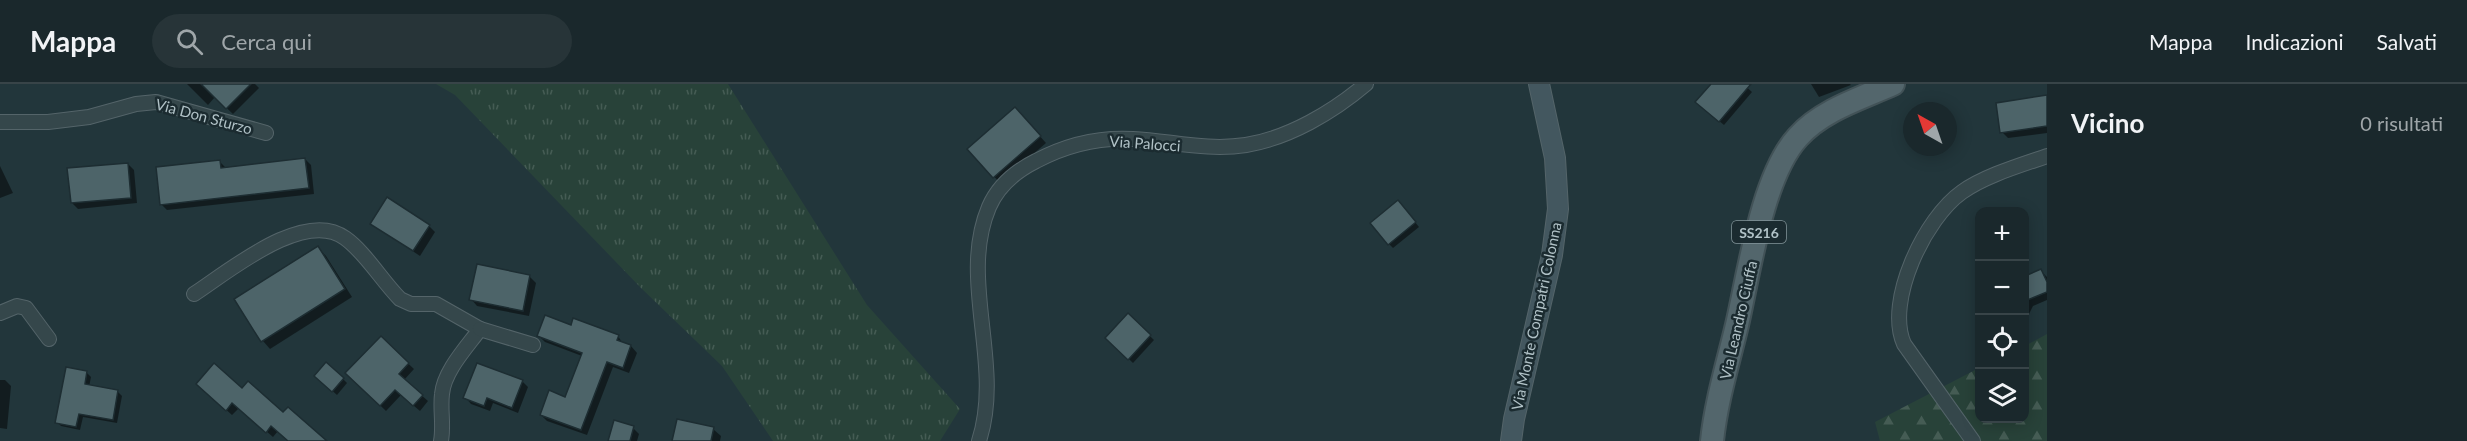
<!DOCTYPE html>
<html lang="it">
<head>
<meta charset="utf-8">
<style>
  body { margin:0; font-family:Lato,sans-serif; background:#273438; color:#f1f3f6 }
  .controls { position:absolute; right:18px; bottom:18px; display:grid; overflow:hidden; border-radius:12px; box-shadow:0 3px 15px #0003 }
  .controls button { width:54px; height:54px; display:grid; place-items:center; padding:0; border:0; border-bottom:2px solid #384448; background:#1a282c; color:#f1f3f6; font:30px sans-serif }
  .compass { position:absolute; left:1903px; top:18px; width:54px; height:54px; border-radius:50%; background:#1a282c; box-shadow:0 3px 15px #0003; rotate:320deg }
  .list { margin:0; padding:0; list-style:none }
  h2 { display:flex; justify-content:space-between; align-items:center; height:78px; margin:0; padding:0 24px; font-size:26px }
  h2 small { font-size:20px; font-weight:400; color:#9fa6a9 }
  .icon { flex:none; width:33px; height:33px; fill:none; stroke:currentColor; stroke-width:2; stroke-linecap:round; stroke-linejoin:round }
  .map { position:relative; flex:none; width:2047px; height:357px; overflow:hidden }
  header { display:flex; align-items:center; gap:36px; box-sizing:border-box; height:84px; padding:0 30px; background:#1a282c; border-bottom:2px solid #384448 }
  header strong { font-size:28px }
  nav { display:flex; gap:33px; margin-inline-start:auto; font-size:21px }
  .search { width:420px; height:54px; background:#273438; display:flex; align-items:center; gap:15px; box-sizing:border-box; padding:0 21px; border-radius:33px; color:#9fa6a9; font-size:22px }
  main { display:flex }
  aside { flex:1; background:#1a282c }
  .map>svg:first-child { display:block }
</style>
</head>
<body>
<header>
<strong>Mappa</strong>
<div class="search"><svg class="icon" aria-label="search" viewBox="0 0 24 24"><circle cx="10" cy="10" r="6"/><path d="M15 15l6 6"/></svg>Cerca qui</div>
<nav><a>Mappa</a><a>Indicazioni</a><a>Salvati</a></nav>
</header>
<main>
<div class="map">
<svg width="2047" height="357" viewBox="0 0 2047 357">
  <defs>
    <pattern id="grass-tufts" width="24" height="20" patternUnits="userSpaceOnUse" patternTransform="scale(1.5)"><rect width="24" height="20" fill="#284239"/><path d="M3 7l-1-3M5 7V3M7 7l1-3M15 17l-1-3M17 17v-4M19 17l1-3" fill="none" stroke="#455c54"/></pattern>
    <pattern id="forest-firs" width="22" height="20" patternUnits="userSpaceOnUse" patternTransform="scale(1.5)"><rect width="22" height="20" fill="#284239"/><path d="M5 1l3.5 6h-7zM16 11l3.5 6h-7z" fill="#455c54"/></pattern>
  </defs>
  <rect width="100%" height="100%" fill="#22363b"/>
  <!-- grass -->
  <path fill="url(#grass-tufts)" d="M436,0H728L867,221L960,325L940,357H773L722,282L641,204L455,11Z"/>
  <!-- forest -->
  <path fill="url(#forest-firs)" d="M2047,250V357H1880L1875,338L1979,284L1980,334H2024L2025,262Z"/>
  <!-- shadow -->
  <g fill="#0007">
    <path d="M187,0H255L259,4L233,30L215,13L208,21Z"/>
    <path d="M1713,0H1743L1752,8L1724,41L1701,22Z"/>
    <path d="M1811,0H1850L1851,1L1819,13Z"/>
    <path d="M2047,13V49L2008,54L2002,48Z"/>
    <path d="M1021,31L1046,59L1000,99L969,65Z"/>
    <path d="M305,75L311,81L314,110L167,126L161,120L220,78L226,84Z"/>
    <path d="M128,80L134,86L137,119L78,125L72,119Z"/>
    <path d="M0,82L13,109L0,114Z"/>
    <path d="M1402,122L1419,143L1393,164L1389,160Z"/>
    <path d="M372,140L429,142L435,148L420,172Z"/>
    <path d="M318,164L326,172L352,213L270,265L263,257L236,216Z"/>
    <path d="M478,182L530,193L536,199L529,232L477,222L471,215Z"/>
    <path d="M2024,183L2029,192L2041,187L2047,193V216L2033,222L2024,240Z"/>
    <path d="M1128,231L1154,256L1133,279L1107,254Z"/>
    <path d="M572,243L618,252L623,260L631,262L637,269L629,289L613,283L587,351L547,337L541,331L566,315L582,272L545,258L539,252Z"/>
    <path d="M381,254L414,285L404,296L428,317L420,327L401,311L386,327L347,289Z"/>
    <path d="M87,289L91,293L89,303L118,308L122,312L117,339L83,333L80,346L61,342L57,338Z"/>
    <path d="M343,295L347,299L337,311L320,296Z"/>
    <path d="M0,296H5L11,302L7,345L0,344Z"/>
    <path d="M522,297L528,303L518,329L493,319L490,327L471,320L465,313Z"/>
    <path d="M204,306H242L324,357H289L278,347L273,353L239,324L232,331Z"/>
    <path d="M633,344L639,350L637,357H609Z"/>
    <path d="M713,345L721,352L720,357H673Z"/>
  </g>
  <!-- building -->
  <g fill="#4d6469" stroke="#1d2d32" stroke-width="1.5">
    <path d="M201,0H251L226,25Z"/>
    <path d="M1711,0H1751L1719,38L1695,18Z"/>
    <path d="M2047,11V42L2000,49L1996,19Z"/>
    <path d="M1015,23L1041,52L993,94L967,65Z"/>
    <path d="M305,74L309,104L160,121L156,83L220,76L221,84Z"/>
    <path d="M128,79L131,114L71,119L67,84Z"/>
    <path d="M387,113L430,141L413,167L370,140Z"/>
    <path d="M1398,116L1416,138L1388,161L1370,139Z"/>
    <path d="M318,162L345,205L261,258L234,215Z"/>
    <path d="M477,180L530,191L523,227L469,216Z"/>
    <path d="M2041,185L2047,198V208L2025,217V192Z"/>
    <path d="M1128,229L1151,251L1128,276L1105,254Z"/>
    <path d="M545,231L571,241L573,234L619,251L617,256L631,261L623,284L607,278L581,346L540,331L549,306L565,313L582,269L537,252Z"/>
    <path d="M381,252L409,279L399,290L423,311L413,322L395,306L380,322L345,289Z"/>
    <path d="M326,278L344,294L332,308L314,292Z"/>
    <path d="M214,279L242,304L248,297L283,328L288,323L327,357H288L271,342L266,349L232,319L226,327L196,300Z"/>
    <path d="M477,279L523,296L512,324L487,314L484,322L463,314Z"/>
    <path d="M66,283L87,287L85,300L118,306L113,336L79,330L76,343L55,339Z"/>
    <path d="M677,335L714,343L711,357H672Z"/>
    <path d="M614,336L634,342L630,357H608Z"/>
  </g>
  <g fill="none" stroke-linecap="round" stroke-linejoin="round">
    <defs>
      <g id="street">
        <path d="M0,38H48L89,33L136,20L156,18L266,49"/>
        <path d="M194,210C228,188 304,124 345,154C365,168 382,197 400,215L411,220H436L480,245C467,263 444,287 442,310C440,326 444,341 441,357"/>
        <path d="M0,229L17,222L26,224L49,255"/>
        <path d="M480,245L533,261"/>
        <path d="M979,357C1004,280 958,196 989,123C998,102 1016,87 1036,77C1066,61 1099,53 1133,55C1171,57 1207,67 1246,61C1289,54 1333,28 1366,0"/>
        <path d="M1973,357L1904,260C1885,217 1925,134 1962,108C1984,92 2021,81 2047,72"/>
      </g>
      <path id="secondary" d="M1511,357L1514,335L1552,171L1558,125L1555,74L1539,0"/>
      <path id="primary" d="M1712,357C1716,318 1728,279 1737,241C1749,189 1762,92 1798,53C1822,26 1862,14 1893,0"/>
    </defs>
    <!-- street casing -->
    <use href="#street" stroke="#546469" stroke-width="16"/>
    <!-- secondary casing -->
    <use href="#secondary" stroke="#546469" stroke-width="22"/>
    <!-- primary casing -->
    <use href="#primary" stroke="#425257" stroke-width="26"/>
    <!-- street -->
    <use href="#street" stroke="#35474b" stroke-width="14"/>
    <!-- secondary -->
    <use href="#secondary" stroke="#43575f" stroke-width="20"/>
    <!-- primary -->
    <use href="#primary" stroke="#53666c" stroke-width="22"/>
  </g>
  <g text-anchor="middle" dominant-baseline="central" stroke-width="5" stroke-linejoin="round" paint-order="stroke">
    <!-- shield labels -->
    <rect fill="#1b2b30" stroke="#84959a" stroke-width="1.5" x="1732" y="137" width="54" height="22" rx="4.5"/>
    <g font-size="14" font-weight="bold" fill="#b1c2c7">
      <text x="1759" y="148">SS216</text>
    </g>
    <!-- street labels -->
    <g font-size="15" fill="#b1c2c7" stroke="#1b2b30">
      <text transform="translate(204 32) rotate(15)">Via Don Sturzo</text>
      <text transform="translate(1145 59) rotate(4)">Via Palocci</text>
      <text transform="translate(1536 232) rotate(-78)">Via Monte Compatri Colonna</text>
      <text transform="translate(1738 236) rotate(-77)">Via Leandro Ciuffa</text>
    </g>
  </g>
</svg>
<div class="controls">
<button>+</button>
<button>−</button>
<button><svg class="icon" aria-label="locate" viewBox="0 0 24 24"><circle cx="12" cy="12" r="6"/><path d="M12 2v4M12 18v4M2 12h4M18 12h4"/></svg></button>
<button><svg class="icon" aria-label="layers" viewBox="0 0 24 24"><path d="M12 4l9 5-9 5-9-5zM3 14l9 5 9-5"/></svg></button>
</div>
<svg class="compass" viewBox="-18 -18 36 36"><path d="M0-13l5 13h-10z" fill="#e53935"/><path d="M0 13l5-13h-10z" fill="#9fa6a9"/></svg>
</div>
<aside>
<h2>Vicino<small>0 risultati</small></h2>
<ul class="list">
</ul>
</aside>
</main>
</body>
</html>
